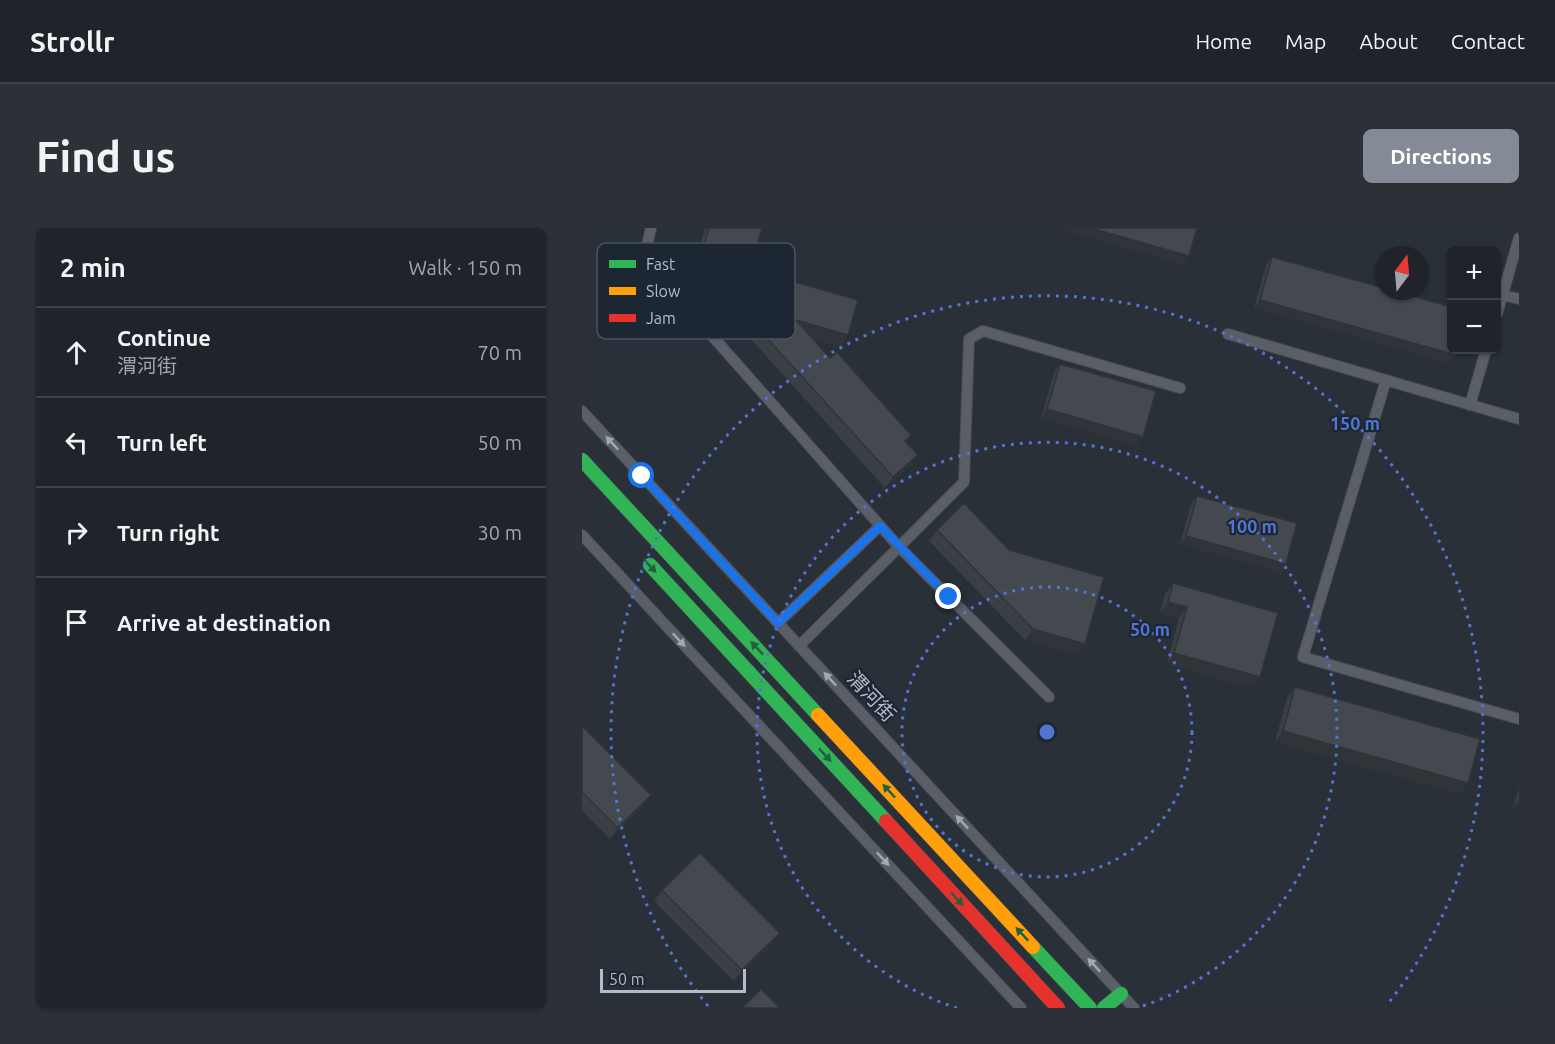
<!DOCTYPE html>
<html lang="en">
<head>
<meta charset="utf-8">
<style>
  body { margin:0; font-family:Ubuntu,"Noto Sans SC",sans-serif; background:#2d3036; color:#f1f3f6 }
  .controls { position:absolute; right:18px; top:18px; display:grid; overflow:hidden; border-radius:9px; box-shadow:0 2px 4px #0004 }
  .controls button { width:54px; height:54px; display:grid; place-items:center; padding:0; border:0; border-bottom:2px solid #3d4147; background:#20242a; color:#f1f3f6; font:30px sans-serif }
  .compass { position:absolute; left:793px; top:18px; width:54px; height:54px; border-radius:50%; background:#20242a; box-shadow:0 2px 4px #0004; rotate:16deg }
  .scale { position:absolute; left:18px; bottom:15px; width:146px; box-sizing:border-box; padding-left:6px; border:3px solid #b4bcc9; border-top:0; font-size:16px; line-height:21px; white-space:nowrap; color:#b4bcc9; -webkit-text-stroke:4px #1d2633; paint-order:stroke }
  .stop { position:absolute; width:18px; height:18px; margin:-14px; border:4px solid #1a73e8; border-radius:50%; background:#fff }
  .stop.end { background:#1a73e8; border-color:#fff; box-shadow:0 2px 6px #0008 }
  .list { margin:0; padding:0; list-style:none }
  h2 { display:flex; justify-content:space-between; align-items:center; height:78px; margin:0; padding:0 24px; font-size:26px }
  h2 small { font-size:20px; font-weight:400; color:#a2a4a8 }
  .list li { display:grid; grid-template-columns:39px 1fr auto; gap:18px; align-items:center; box-sizing:border-box; height:90px; padding:0 24px; border-top:2px solid #3d4147 }
  .list b { display:block; font-size:22px; white-space:nowrap }
  .list p { margin:0; font-size:20px; white-space:nowrap; color:#a2a4a8 }
  .list em { font-size:20px; font-style:normal; color:#a2a4a8 }
  .icon { flex:none; width:33px; height:33px; fill:none; stroke:currentColor; stroke-width:2; stroke-linecap:round; stroke-linejoin:round }
  .map { position:relative; flex:none; width:937px; height:780px; overflow:hidden; border-radius:9px }
  header { display:flex; align-items:center; gap:36px; box-sizing:border-box; height:84px; padding:0 30px; background:#20242a; border-bottom:2px solid #3d4147 }
  header strong { font-size:28px }
  nav { display:flex; gap:33px; margin-inline-start:auto; font-size:21px }
  .intro { display:flex; align-items:center; justify-content:space-between; box-sizing:border-box; height:144px; padding:0 36px }
  h1 { margin:0; font-size:42px }
  .button { padding:15px 27px; border-radius:9px; background:#848b96; color:#fff; font-size:21px; font-weight:700 }
  main { display:flex; gap:36px; padding:0 36px }
  aside { flex:1; background:#20242a; border-radius:9px; box-shadow:0 2px 4px #0004 }
  .map>svg:first-child { display:block }
</style>
</head>
<body>
<header>
<strong>Strollr</strong>
<nav><a>Home</a><a>Map</a><a>About</a><a>Contact</a></nav>
</header>
<div class="intro"><h1>Find us</h1><a class="button">Directions</a></div>
<main>
<aside>
<h2>2 min<small>Walk · 150 m</small></h2>
<ul class="list">
<li><svg class="icon" aria-label="ahead" viewBox="0 0 24 24"><path d="M12 20V5M6 11l6-6 6 6"/></svg><div><b>Continue</b><p>渭河街</p></div><em>70 m</em></li>
<li><svg class="icon" aria-label="left" viewBox="0 0 24 24"><path d="M17 20v-9H6M10 6l-5 5 5 5"/></svg><div><b>Turn left</b></div><em>50 m</em></li>
<li><svg class="icon" aria-label="right" viewBox="0 0 24 24"><path d="M7 20v-9h11M14 6l5 5-5 5"/></svg><div><b>Turn right</b></div><em>30 m</em></li>
<li><svg class="icon" aria-label="arrive" viewBox="0 0 24 24"><path d="M6 21V4h12l-3 4 3 4H6"/></svg><div><b>Arrive at destination</b></div></li>
</ul>
</aside>
<div class="map">
<svg width="937" height="780" viewBox="0 0 937 780">
  <rect width="100%" height="100%" fill="#2a3038"/>
  <g fill="none" stroke-linecap="round" stroke-linejoin="round">
    <defs>
      <g id="lane">
        <path d="M69,0L62,31L317,319L217,418"/>
        <path d="M920,67L937,71"/>
        <path d="M915,86L937,10"/>
        <path d="M646,106L937,191"/>
        <path d="M804,152L721,429L937,491"/>
        <path d="M888,177L904,122"/>
        <path d="M0,183L552,780"/>
        <path d="M0,307L439,780"/>
        <path d="M196,395L298,298"/>
        <path d="M467,469L317,319L382,254L387,111L401,103L598,160"/>
      </g>
      <g id="fast">
        <path d="M0,232L236,487"/>
        <path d="M68,337L304,593"/>
        <path d="M451,719L508,780"/>
        <path d="M522,780L539,766"/>
      </g>
      <path id="slow" d="M236,487L451,719"/>
      <path id="jam" d="M304,593L476,780"/>
    </defs>
    <!-- lane casing -->
    <use href="#lane" stroke="#484c53" stroke-width="12"/>
    <!-- fast casing -->
    <use href="#fast" stroke="#484c53" stroke-width="15"/>
    <!-- slow casing -->
    <use href="#slow" stroke="#484c53" stroke-width="15"/>
    <!-- jam casing -->
    <use href="#jam" stroke="#484c53" stroke-width="15"/>
    <!-- lane -->
    <use href="#lane" stroke="#5a5e66" stroke-width="10"/>
    <!-- fast -->
    <use href="#fast" stroke="#30b455" stroke-width="14"/>
    <!-- slow -->
    <use href="#slow" stroke="#ff9f0a" stroke-width="14"/>
    <!-- jam -->
    <use href="#jam" stroke="#e5322d" stroke-width="14"/>
  </g>
  <!-- wall -->
  <g fill="#3a3f45">
    <path d="M123,0H180L168,41L258,118L230,110L248,130L329,207L324,214L336,227L328,238L303,260L110,46Z"/>
    <path d="M690,29L868,135L672,80L684,37Z"/>
    <path d="M478,136L555,217L459,190L472,144Z"/>
    <path d="M615,268L704,336L698,344L598,316L609,276Z"/>
    <path d="M355,302L503,416L496,427L443,412L347,313Z"/>
    <path d="M591,355L670,460L585,436L597,390L578,385L583,366Z"/>
    <path d="M713,459L886,555L878,566L693,514L705,470Z"/>
    <path d="M0,498L61,579L28,611L0,583Z"/>
    <path d="M937,560V581L931,580Z"/>
    <path d="M80,662L190,716L152,753L72,673Z"/>
  </g>
  <!-- shaded-wall -->
  <g fill="#303338">
    <path d="M474,0H509L607,28L601,37Z"/>
    <path d="M678,72L874,127L868,135L672,80Z"/>
    <path d="M214,92L266,107L258,118L206,103Z"/>
    <path d="M465,181L561,209L555,217L459,190Z"/>
    <path d="M336,227L328,238L303,260L311,249Z"/>
    <path d="M604,308L704,336L698,344L598,316Z"/>
    <path d="M586,374L605,379L597,390L578,385Z"/>
    <path d="M451,401L503,416L496,427L443,412Z"/>
    <path d="M592,425L678,449L670,460L585,436Z"/>
    <path d="M701,503L886,555L878,566L693,514Z"/>
    <path d="M69,567L61,579L28,611L36,600Z"/>
    <path d="M937,572V581L931,580Z"/>
    <path d="M198,705L190,716L152,753L160,742Z"/>
  </g>
  <!-- building -->
  <g fill="#444950" stroke="#303338" stroke-width="1.5">
    <path d="M127,0H180L168,41L276,72L266,107L214,92L248,130L255,124L329,207L323,213L336,227L311,249L117,35Z"/>
    <path d="M509,0H615L607,28Z"/>
    <path d="M690,29L802,60V63H813L870,79V122H875L874,127L678,72Z"/>
    <path d="M478,136L574,163L561,209L465,181Z"/>
    <path d="M615,268L715,295L704,336L604,308Z"/>
    <path d="M382,275L427,322L522,349L503,416L451,401L355,302Z"/>
    <path d="M591,355L696,385L678,449L592,425L605,379L586,374Z"/>
    <path d="M713,459L898,511L886,555L701,503Z"/>
    <path d="M0,498L69,567L36,600L0,564Z"/>
    <path d="M118,625L198,705L160,742L80,662Z"/>
    <path d="M179,761L198,780H160Z"/>
  </g>
  <!-- one-way arrows -->
  <defs><path id="oneway-solid" d="M-6-.8H1V-3.2L6.5 0L1 3.2V.8H-6Z" transform="scale(1.5)"/></defs>
  <g fill="#a2a9b5">
    <use href="#oneway-solid" transform="translate(30 215) rotate(-133)"/>
    <use href="#oneway-solid" transform="translate(97 412) rotate(47)"/>
    <use href="#oneway-solid" transform="translate(248 451) rotate(-133)"/>
    <use href="#oneway-solid" transform="translate(380 594) rotate(-133)"/>
    <use href="#oneway-solid" transform="translate(301 631) rotate(47)"/>
    <use href="#oneway-solid" transform="translate(512 737) rotate(-133)"/>
  </g>
  <g fill="#255f41">
    <use href="#oneway-solid" transform="translate(68 338) rotate(47)"/>
    <use href="#oneway-solid" transform="translate(175 420) rotate(-133)"/>
    <use href="#oneway-solid" transform="translate(243 527) rotate(47)"/>
    <use href="#oneway-solid" transform="translate(307 563) rotate(-133)"/>
    <use href="#oneway-solid" transform="translate(375 671) rotate(47)"/>
    <use href="#oneway-solid" transform="translate(440 706) rotate(-133)"/>
  </g>
  <g fill="none" stroke-linecap="round" stroke-linejoin="round">
    <!-- route -->
    <path stroke="#1a73e8" stroke-width="8" d="M60,248L196,395L298,298L367,369"/>
  </g>
  <!-- distance rings -->
  <g fill="none" stroke="#5274d3" stroke-width="3" stroke-dasharray="3 6">
    <circle cx="465" cy="504" r="145"/>
    <path d="M375 780A290 290 0 1 1 555 780"/>
    <path d="M126 778A436 436 0 1 1 804 778"/>
  </g>
  <g text-anchor="middle" dominant-baseline="central" stroke-width="4.5" stroke-linejoin="round" paint-order="stroke">
    <!-- street labels -->
    <g font-size="20" fill="#b4bcc9" stroke="#1d2633">
      <text transform="translate(290 468) rotate(47)">渭河街</text>
    </g>
  </g>
  <!-- legend -->
  <rect x="15" y="15" width="198" height="96" rx="9" fill="#1d2633" stroke="#4a5360" stroke-width="1.5"/>
  <rect x="27" y="32" width="27" height="8" fill="#30b455"/>
  <rect x="27" y="59" width="27" height="8" fill="#ff9f0a"/>
  <rect x="27" y="86" width="27" height="8" fill="#e5322d"/>
  <g font-size="16" fill="#b4bcc9">
    <text x="64" y="42">Fast</text>
    <text x="64" y="69">Slow</text>
    <text x="64" y="96">Jam</text>
  </g>
  <circle cx="465" cy="504" r="9" fill="#5274d3" stroke="#1d2633" stroke-width="3"/>
  <g font-size="18" text-anchor="middle" font-weight="bold" fill="#5274d3" stroke="#1d2633" stroke-width="4.5" stroke-linejoin="round" paint-order="stroke">
    <text x="773" y="202">150 m</text>
    <text x="670" y="305">100 m</text>
    <text x="568" y="408">50 m</text>
  </g>
</svg>
<div class="controls">
<button>+</button>
<button>−</button>
</div>
<svg class="compass" viewBox="-18 -18 36 36"><path d="M0-13l5 13h-10z" fill="#e53935"/><path d="M0 13l5-13h-10z" fill="#a2a4a8"/></svg>
<div class="scale">50 m</div>
<div class="stop" style="left:60px;top:248px"></div>
<div class="stop end" style="left:367px;top:369px"></div>
</div>
</main>
</body>
</html>
